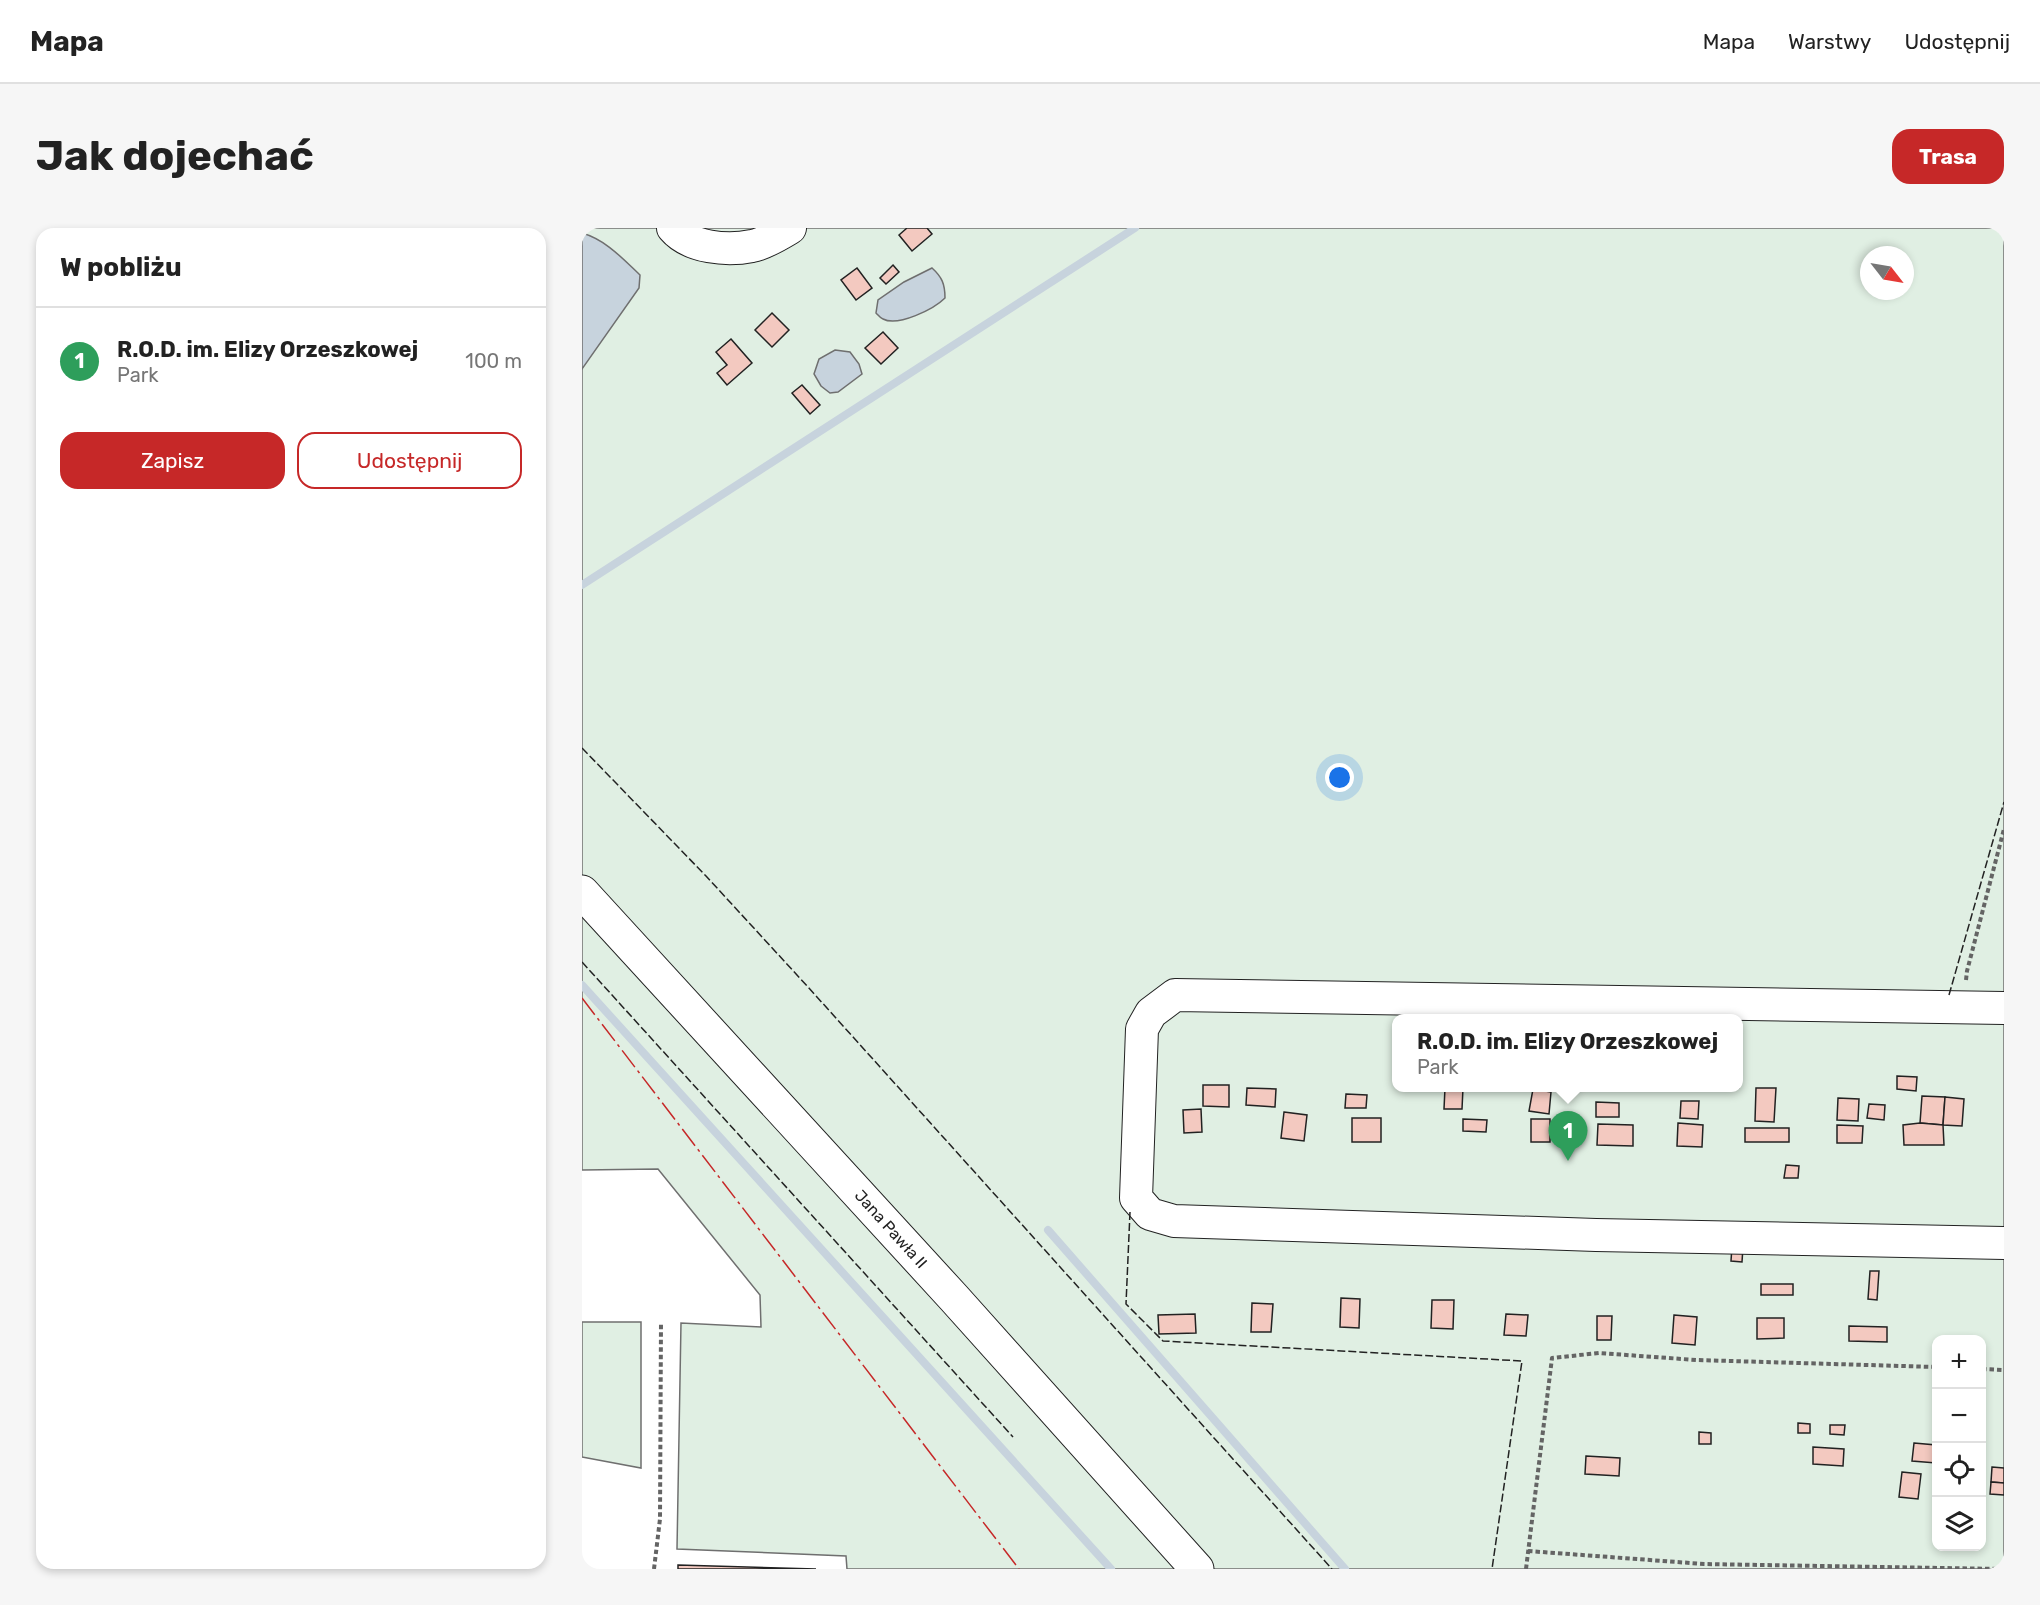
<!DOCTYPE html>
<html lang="pl">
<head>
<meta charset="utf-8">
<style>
  body { margin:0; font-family:Rubik,sans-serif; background:#f6f6f6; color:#222 }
  .controls { position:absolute; right:18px; bottom:18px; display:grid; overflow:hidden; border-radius:12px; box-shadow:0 3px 9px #0003 }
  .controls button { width:54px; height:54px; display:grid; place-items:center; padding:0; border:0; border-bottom:2px solid #e0e0e0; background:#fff; color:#222; font:30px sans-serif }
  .compass { position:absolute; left:1278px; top:18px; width:54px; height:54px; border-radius:50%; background:#fff; box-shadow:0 3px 9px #0003; rotate:121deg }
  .you { position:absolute; left:758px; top:550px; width:21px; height:21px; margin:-15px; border:4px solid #fff; border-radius:50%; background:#1a73e8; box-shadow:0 0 0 9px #1a73e833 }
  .badge { display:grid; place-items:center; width:39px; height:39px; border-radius:50%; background:#c62828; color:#fff; font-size:20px; font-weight:700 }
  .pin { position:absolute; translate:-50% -50px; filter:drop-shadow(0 2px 3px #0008) }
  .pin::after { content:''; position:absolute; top:32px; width:21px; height:18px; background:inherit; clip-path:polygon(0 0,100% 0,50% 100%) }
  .popup { position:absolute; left:810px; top:786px; width:351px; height:78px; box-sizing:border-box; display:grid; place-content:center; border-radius:12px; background:#fff; filter:drop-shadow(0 2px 4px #0005); font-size:20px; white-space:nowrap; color:#767676 }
  .popup b { font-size:22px; color:#222 }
  .popup::after { content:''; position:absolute; left:50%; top:100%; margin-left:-12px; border:12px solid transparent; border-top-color:#fff }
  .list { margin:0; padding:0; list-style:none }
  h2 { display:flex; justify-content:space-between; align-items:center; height:78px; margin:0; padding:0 24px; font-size:26px }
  h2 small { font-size:20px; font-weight:400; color:#767676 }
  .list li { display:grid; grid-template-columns:39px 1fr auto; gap:18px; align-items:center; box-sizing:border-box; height:108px; padding:0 24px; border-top:2px solid #e0e0e0 }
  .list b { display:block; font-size:22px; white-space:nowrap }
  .list p { margin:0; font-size:20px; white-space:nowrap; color:#767676 }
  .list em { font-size:20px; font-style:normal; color:#767676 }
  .actions { display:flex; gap:12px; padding:18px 24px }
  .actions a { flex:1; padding:14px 0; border:2px solid #c62828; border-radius:18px; text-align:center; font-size:21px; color:#c62828 }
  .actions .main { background:#c62828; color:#fff }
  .icon { flex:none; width:33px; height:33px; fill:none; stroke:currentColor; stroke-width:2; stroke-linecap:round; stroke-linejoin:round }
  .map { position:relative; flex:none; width:1422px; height:1341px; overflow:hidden; border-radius:18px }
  header { display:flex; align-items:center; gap:36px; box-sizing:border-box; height:84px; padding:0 30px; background:#fff; border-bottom:2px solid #e0e0e0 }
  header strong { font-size:28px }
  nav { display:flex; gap:33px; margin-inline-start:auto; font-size:21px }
  .intro { display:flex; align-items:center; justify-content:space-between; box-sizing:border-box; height:144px; padding:0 36px }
  h1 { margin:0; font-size:42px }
  .button { padding:15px 27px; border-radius:18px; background:#c62828; color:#fff; font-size:21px; font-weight:700 }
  main { display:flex; gap:36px; padding:0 36px }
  aside { flex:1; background:#fff; border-radius:18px; box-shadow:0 3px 9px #0003 }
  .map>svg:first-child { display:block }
</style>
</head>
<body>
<header>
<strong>Mapa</strong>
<nav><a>Mapa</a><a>Warstwy</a><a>Udostępnij</a></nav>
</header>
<div class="intro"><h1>Jak dojechać</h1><a class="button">Trasa</a></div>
<main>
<aside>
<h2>W pobliżu<small></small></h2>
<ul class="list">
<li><span class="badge" style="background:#2e9e5b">1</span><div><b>R.O.D. im. Elizy Orzeszkowej</b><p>Park</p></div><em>100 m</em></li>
</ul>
<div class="actions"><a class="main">Zapisz</a><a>Udostępnij</a></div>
</aside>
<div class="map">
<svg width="1422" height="1341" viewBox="0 0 1422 1341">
  <rect width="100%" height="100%" fill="#fff"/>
  <!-- green -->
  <g fill="#e0efe3" stroke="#6f6f6f" stroke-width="1.5" fill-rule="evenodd">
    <path d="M0,0H1422V1341H265L264,1328L95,1321L99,1095L179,1099L178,1067L76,941L0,942ZM1287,27H1323V63H1287ZM815,790H1157V860H815ZM1354,1112H1400V1318H1354Z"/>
    <path d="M0,1094H59V1240L0,1229Z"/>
  </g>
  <!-- water -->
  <g fill="#c7d3dd" stroke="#6f6f6f" stroke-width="1.5">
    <path d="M0,5C24,12 40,30 58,47L57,60L0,141Z"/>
    <path d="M350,40C360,49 363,56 363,70C352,81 316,99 301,91C298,90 296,87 294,85L296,72L322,54Z"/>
    <path d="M253,122L268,124L277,136L280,146L256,164L248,165L239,158L232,146L237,131Z"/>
  </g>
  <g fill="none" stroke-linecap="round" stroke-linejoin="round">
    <!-- stream -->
    <g stroke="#c7d3dd" stroke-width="8">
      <path d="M0,357L553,0"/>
      <path d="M0,757C177,951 351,1147 529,1341"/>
      <path d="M466,1002L763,1341"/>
    </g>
  </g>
  <!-- building -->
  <g fill="#f3c9c0" stroke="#222" stroke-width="1.5">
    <path d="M325,0H345L350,6L330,23L317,7Z"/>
    <path d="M311,37L317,44L304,56L298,50Z"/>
    <path d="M275,40L290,60L274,72L259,52Z"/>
    <path d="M190,85L207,102L190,119L173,102Z"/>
    <path d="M301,104L316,120L299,136L283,120Z"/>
    <path d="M149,111L170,135L145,157L135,145L145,137L134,124Z"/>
    <path d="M220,157L238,177L228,186L210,165Z"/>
    <path d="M1315,848L1335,849L1334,863L1315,861Z"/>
    <path d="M621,857H647V879L621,878Z"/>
    <path d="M665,860L694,861L693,879L664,877Z"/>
    <path d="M863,860H881L880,881H862Z"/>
    <path d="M1174,860H1194L1192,894L1173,893Z"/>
    <path d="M951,861L969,864L967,886L947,883Z"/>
    <path d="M764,866L785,867L784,880H763Z"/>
    <path d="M1340,868L1363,869L1361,897L1338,895Z"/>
    <path d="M1363,869L1382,871L1380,898L1361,897Z"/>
    <path d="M1256,870L1277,871L1276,893L1255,892Z"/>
    <path d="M1099,873H1117L1116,891L1098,890Z"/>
    <path d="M1014,874L1037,875V889H1014Z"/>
    <path d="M1287,876L1303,877L1302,892L1285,890Z"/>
    <path d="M619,881L620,904L602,905L601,882Z"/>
    <path d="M702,884L725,887L722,913L699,910Z"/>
    <rect x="770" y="890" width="29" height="24"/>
    <path d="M881,891L905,892L904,904L881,903Z"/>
    <rect x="949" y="891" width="19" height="23"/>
    <path d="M1096,895L1121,897L1120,919L1095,918Z"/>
    <path d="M1338,895L1361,897L1362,917H1322L1321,897Z"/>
    <path d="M1016,896L1051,897V918L1015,917Z"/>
    <path d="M1255,897L1281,898L1280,915H1255Z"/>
    <rect x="1163" y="900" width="44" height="14"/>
    <path d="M1204,937L1217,938L1216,950H1202Z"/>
    <path d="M1150,1018L1161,1019L1160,1034L1149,1033Z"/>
    <path d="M1288,1043H1297L1295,1072L1286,1071Z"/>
    <rect x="1179" y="1056" width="32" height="11"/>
    <path d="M759,1070L778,1071L777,1100L758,1099Z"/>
    <path d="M850,1072H872L871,1101L849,1100Z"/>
    <path d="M670,1075L691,1076L689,1104H669Z"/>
    <path d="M613,1086L614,1105L577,1106L576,1087Z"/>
    <path d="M924,1086L946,1087L944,1108L922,1107Z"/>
    <path d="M1092,1087L1115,1089L1113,1117L1090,1115Z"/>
    <path d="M1015,1088H1030L1029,1112H1015Z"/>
    <path d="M1175,1090H1202V1110L1175,1111Z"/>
    <path d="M1267,1098L1305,1099V1114L1267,1113Z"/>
    <path d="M1216,1195L1228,1196V1205H1216Z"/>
    <path d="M1248,1197H1263L1262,1207L1248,1206Z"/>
    <path d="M1117,1204L1129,1205V1216H1117Z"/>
    <path d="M1332,1215L1354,1217V1235L1330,1233Z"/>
    <path d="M1231,1219L1262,1221L1261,1238L1231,1236Z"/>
    <path d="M1004,1228L1038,1230L1037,1248L1003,1246Z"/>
    <path d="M1410,1239L1422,1240V1255L1409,1254Z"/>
    <path d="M1320,1244L1339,1246L1336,1271L1317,1269Z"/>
    <path d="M1409,1254L1422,1255V1267L1408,1266Z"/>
    <path d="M96,1337L234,1341H96Z"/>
  </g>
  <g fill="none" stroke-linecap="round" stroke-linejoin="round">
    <defs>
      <g id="minor">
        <path d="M91,0C108,20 145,23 170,18C182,16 198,6 208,0"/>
        <path d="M1422,780L593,767L569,785L560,801L554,970L568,986L592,993L1014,1007L1422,1015"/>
      </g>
      <path id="major" d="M0,664L372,1070L615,1341"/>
    </defs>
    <!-- minor casing -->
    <use href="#minor" stroke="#222" stroke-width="34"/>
    <!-- major casing -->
    <use href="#major" stroke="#222" stroke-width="35"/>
    <!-- path -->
    <g stroke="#646464" stroke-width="4" stroke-dasharray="4.5 3" stroke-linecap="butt">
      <path d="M1384,752L1385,743L1422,601"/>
      <path d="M1400,1141L1422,1142"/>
      <path d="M946,1323L1122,1336L1422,1341"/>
      <path d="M72,1341L78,1291L79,1094"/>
      <path d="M944,1341L970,1130L1017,1125L1114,1132L1354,1139"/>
    </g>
    <!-- minor -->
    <use href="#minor" stroke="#fff" stroke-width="32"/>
    <!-- major -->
    <use href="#major" stroke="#fff" stroke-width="33"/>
    <!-- fence -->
    <g stroke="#222" stroke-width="1.5" stroke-dasharray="8 3" stroke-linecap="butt">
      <path d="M0,520L124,648L226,759L750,1341"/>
      <path d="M0,734L431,1209"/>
      <path d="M1367,767L1422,574"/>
      <path d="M548,984L544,1076L581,1113L940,1133L910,1341"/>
    </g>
    <!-- power -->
    <path stroke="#c62828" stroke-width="1.5" stroke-dasharray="21 4.5 3 4.5" stroke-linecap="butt" d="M0,770L437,1341"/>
  </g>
  <g text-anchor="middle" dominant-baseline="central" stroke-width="4.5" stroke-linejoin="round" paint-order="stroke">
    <!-- street labels -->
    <g font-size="16" fill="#222" stroke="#fff">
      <text transform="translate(309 1001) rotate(48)">Jana Pawła II</text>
    </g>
  </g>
</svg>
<div class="controls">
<button>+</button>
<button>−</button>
<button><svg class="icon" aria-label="locate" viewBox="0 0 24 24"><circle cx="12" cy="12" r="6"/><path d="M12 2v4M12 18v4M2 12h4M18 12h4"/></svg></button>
<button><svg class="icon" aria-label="layers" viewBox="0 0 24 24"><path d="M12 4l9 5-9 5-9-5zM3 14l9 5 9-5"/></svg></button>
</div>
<svg class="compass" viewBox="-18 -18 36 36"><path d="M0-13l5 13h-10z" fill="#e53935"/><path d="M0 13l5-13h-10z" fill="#767676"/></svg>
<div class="you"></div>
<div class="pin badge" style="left:986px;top:933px;background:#2e9e5b">1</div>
<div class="popup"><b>R.O.D. im. Elizy Orzeszkowej</b>Park</div>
</div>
</main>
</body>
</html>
